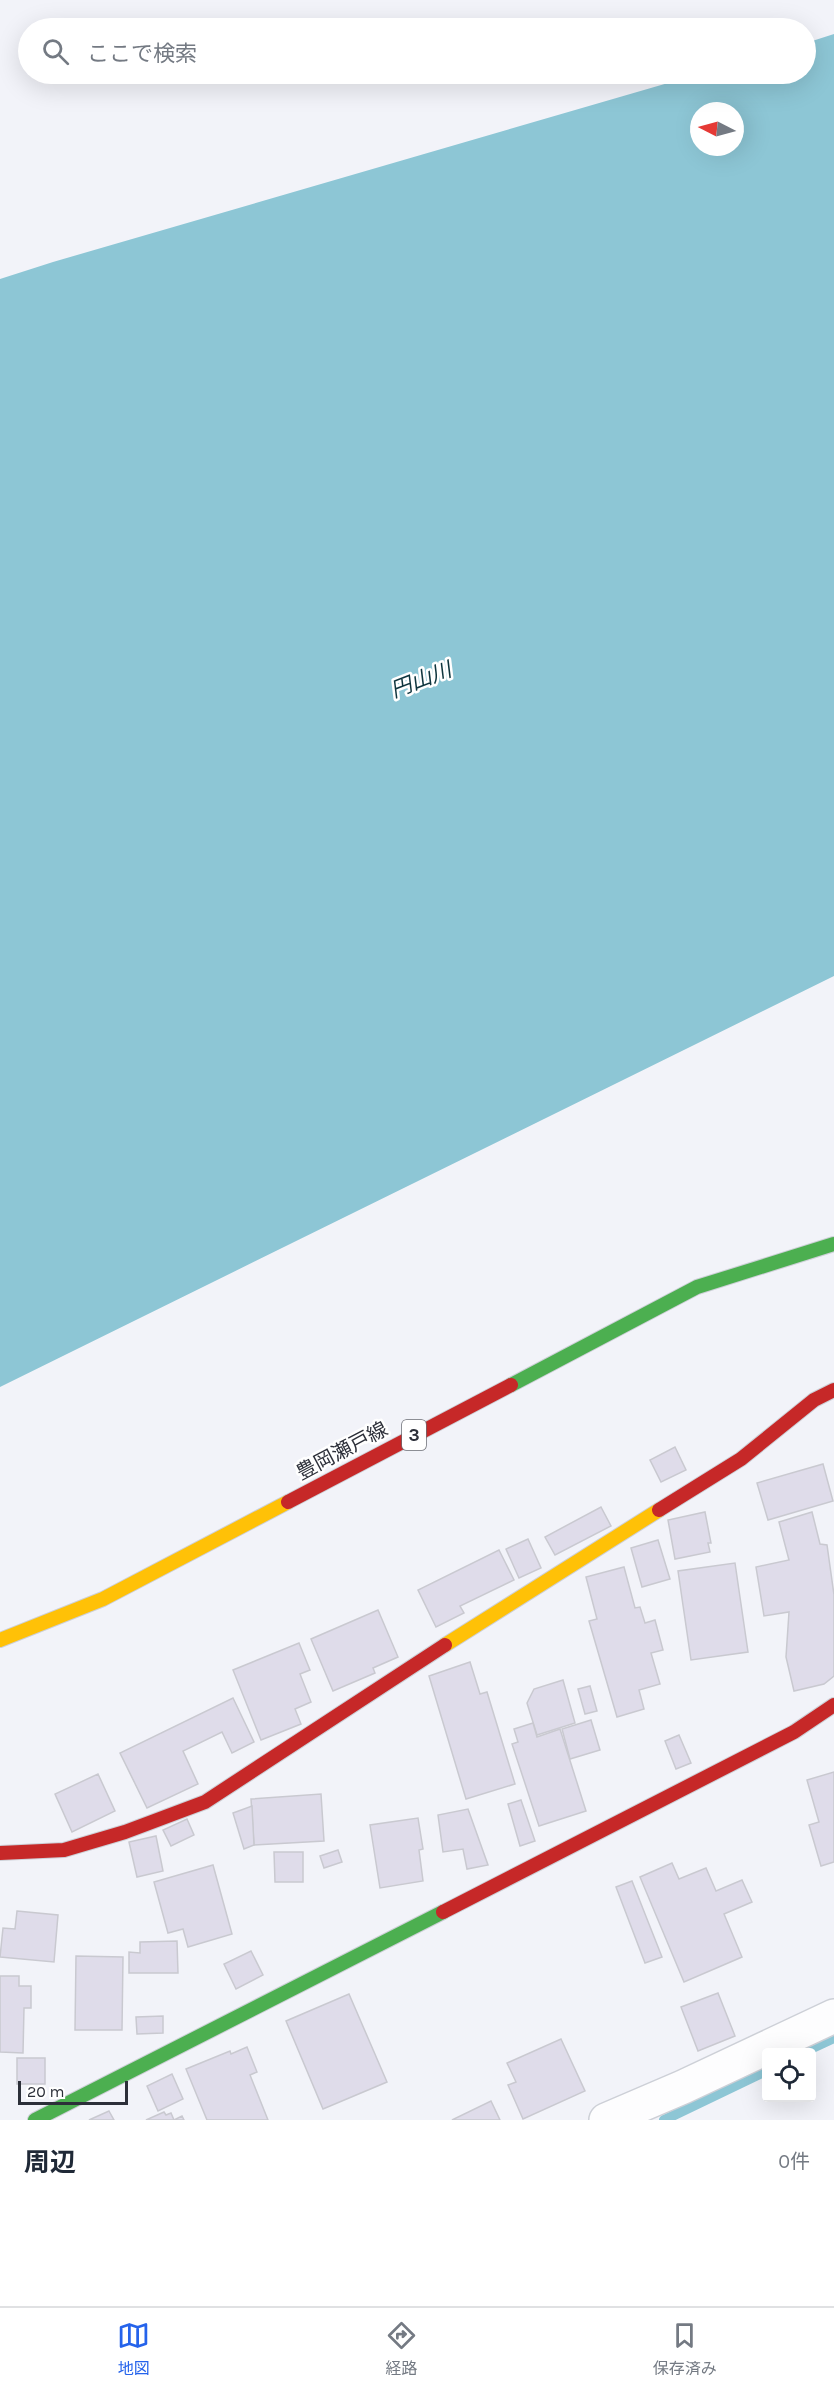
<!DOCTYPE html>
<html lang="ja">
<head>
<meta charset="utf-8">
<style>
  body { margin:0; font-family:Karla,"Noto Sans JP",sans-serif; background:#f6f6f7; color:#1f2937 }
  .controls { position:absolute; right:18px; bottom:18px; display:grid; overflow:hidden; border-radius:6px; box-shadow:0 6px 24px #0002 }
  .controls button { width:54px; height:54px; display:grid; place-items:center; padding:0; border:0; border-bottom:2px solid #e0e1e3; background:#fff; color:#1f2937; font:30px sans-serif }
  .compass { position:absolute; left:690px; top:102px; width:54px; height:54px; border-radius:50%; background:#fff; box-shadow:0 6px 24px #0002; rotate:276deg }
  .scale { position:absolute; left:18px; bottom:15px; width:110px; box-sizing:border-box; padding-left:6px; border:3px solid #2c2f39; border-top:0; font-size:16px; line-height:21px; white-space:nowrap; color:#2c2f39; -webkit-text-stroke:4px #fff; paint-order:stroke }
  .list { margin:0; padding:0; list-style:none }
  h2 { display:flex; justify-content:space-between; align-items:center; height:78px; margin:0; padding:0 24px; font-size:26px }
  h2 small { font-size:20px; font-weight:400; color:#747a83 }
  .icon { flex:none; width:33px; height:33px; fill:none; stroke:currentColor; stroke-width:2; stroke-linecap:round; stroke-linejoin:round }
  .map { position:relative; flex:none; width:834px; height:2120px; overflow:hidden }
  .search { position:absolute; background:#fff; box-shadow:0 6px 24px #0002; left:18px; right:18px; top:18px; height:66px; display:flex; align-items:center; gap:15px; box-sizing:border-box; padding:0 21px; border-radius:33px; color:#747a83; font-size:22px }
  .sheet { height:186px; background:#fff }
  nav { display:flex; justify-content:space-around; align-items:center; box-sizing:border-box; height:84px; border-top:2px solid #e0e1e3; background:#fff; font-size:16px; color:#747a83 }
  nav a { display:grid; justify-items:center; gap:3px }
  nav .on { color:#2563eb }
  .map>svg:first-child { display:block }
</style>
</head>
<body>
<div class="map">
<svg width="834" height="2120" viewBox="0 0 834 2120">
  <rect width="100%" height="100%" fill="#f2f3f9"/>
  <!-- water -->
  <path fill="#8dc6d5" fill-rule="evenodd" d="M834,34V976L0,1387V279L53,262L699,74H806V43ZM699,111H735V147H699Z"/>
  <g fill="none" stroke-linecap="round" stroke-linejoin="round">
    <!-- stream -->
    <g stroke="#8dc6d5" stroke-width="10">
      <path d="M804,2052L834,2038"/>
      <path d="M664,2120L766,2071"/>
    </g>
  </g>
  <!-- building -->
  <g fill="#dfdcea" stroke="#c9c9d0" stroke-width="1.5">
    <path d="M675,1447L686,1470L661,1482L650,1460Z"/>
    <path d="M823,1464L833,1501L768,1520L757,1483Z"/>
    <path d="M601,1507L611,1526L555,1555L545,1537Z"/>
    <path d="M705,1512L711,1543H708L710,1552L675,1559L668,1520Z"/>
    <path d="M812,1512L820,1544L827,1545L834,1595V1676L824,1684L794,1691L786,1657L789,1612L764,1616L756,1567L789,1560L779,1522Z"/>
    <path d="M528,1539L541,1568L519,1578L506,1549Z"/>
    <path d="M658,1540L670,1579L642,1587L631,1548Z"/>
    <path d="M499,1550L514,1580L460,1606L464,1613L436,1627L418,1590Z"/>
    <path d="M735,1563L748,1652L691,1660L678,1571Z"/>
    <path d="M624,1567L635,1608L640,1607L645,1623L655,1620L663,1650L651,1653L660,1684L639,1690L644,1709L617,1717L589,1621L597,1619L586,1577Z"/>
    <path d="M378,1610L398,1657L373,1668L375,1673L333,1691L311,1639Z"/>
    <path d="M299,1643L310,1670L300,1674L311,1702L295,1709L301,1724L261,1740L233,1670Z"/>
    <path d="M470,1662L480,1694L487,1692L515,1784L466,1799L429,1676Z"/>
    <path d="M563,1680L575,1723L537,1735L527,1703L534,1689Z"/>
    <path d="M590,1686L597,1711L585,1714L578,1689Z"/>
    <path d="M233,1698L254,1742L232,1753L222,1732L183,1751L198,1784L147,1808L120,1753Z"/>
    <path d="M591,1720L600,1750L570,1759L562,1729Z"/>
    <path d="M533,1723L537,1737L560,1729L586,1811L539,1826L512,1744L518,1742L514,1729Z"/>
    <path d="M679,1735L691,1763L676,1769L665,1741Z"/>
    <path d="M834,1772V1862L821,1866L809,1825L819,1822L807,1780Z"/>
    <path d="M98,1774L115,1811L72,1832L55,1794Z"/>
    <path d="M321,1794L324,1841L254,1845L251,1799Z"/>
    <path d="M521,1800L535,1841L520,1846L508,1804Z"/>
    <path d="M252,1806L254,1845L244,1849L233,1813Z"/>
    <path d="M468,1809L488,1865L467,1869L463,1849L443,1852L438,1815Z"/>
    <path d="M418,1818L423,1849L419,1850L423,1881L380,1888L370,1825Z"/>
    <path d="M187,1819L194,1835L171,1846L163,1830Z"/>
    <path d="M156,1836L163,1871L137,1877L129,1842Z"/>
    <path d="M338,1850L342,1862L324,1868L320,1856Z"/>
    <path d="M274,1852H303V1882H275Z"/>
    <path d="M672,1863L679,1879L706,1868L716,1891L742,1880L752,1902L724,1914L742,1957L684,1982L640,1877Z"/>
    <path d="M213,1865L232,1934L188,1947L183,1929L168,1933L154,1882Z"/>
    <path d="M632,1881L662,1957L645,1963L616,1887Z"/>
    <path d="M17,1911L58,1915L54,1962L0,1957L3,1928L15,1929Z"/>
    <path d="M177,1941L178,1973H129V1952L140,1953V1942Z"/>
    <path d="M251,1951L263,1975L236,1989L224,1964Z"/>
    <path d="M76,1956L123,1957L122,2030H75Z"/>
    <path d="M0,1976H19V1986H31V2008H24L23,2053L0,2052Z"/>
    <path d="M718,1993L735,2036L698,2051L681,2007Z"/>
    <path d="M349,1994L387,2082L323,2109L286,2021Z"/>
    <path d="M163,2016V2033L137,2034L136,2017Z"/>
    <path d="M561,2039L585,2091L523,2119L508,2085L516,2082L507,2063Z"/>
    <path d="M247,2047L257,2072L250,2075L268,2120H207L186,2069L230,2051L231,2054Z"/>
    <rect x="17" y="2058" width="28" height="26"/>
    <path d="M172,2074L183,2099L158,2111L147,2086Z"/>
    <path d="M491,2101L500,2120H452Z"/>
    <path d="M109,2111L114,2120H89Z"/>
    <path d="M164,2112L166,2115L171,2113L174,2120L182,2116L184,2120H146Z"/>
  </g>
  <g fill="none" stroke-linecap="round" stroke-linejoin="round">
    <defs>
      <path id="street" d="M606,2120L683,2087L834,2016"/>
      <g id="fast">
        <path d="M511,1385L697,1287L834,1244"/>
        <path d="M35,2120L443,1912"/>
      </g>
      <g id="slow">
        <path d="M0,1640L103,1599L288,1502"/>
        <path d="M445,1645L659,1510"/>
      </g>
      <g id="jam">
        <path d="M288,1502L511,1385"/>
        <path d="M659,1510L741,1459L814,1400L834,1390"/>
        <path d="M0,1853L64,1850L125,1832L205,1802L445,1645"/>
        <path d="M443,1912L794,1732L834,1705"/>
      </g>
    </defs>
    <!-- street casing -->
    <use href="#street" stroke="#cdd0d7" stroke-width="36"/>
    <!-- fast casing -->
    <use href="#fast" stroke="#cdd0d7" stroke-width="16"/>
    <!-- slow casing -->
    <use href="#slow" stroke="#cdd0d7" stroke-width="16"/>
    <!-- jam casing -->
    <use href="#jam" stroke="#cdd0d7" stroke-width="16"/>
    <!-- street -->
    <use href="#street" stroke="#fdfdfe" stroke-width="33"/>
    <!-- fast -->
    <use href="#fast" stroke="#4caf50" stroke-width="14"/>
    <!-- slow -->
    <use href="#slow" stroke="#ffc107" stroke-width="14"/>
    <!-- jam -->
    <use href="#jam" stroke="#c62828" stroke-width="14"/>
  </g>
  <g text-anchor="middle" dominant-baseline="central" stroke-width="5" stroke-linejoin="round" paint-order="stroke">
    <!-- shield labels -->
    <rect fill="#fff" stroke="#6b6d74" stroke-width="1.5" x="402" y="1420" width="24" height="30" rx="4.5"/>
    <g font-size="18" font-weight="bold" fill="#2c2f39">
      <text x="414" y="1435">3</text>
    </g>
    <!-- street labels -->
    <g font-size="20" fill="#2c2f39" stroke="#fff">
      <text transform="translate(342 1451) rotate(-28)">豊岡瀬戸線</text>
    </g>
    <!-- water labels -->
    <g font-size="21" font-style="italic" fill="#0e353e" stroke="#fff">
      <text transform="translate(421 680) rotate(-21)">円山川</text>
    </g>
  </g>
</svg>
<div class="controls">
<button><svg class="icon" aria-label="locate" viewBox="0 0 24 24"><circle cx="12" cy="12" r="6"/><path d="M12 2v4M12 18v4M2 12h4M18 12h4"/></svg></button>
</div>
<svg class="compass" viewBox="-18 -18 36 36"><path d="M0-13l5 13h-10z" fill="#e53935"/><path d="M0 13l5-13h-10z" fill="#747a83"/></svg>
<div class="scale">20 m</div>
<div class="search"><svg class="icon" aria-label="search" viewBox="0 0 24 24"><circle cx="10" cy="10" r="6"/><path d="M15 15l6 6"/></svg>ここで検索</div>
</div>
<section class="sheet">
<h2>周辺<small>0件</small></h2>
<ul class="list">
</ul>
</section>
<nav>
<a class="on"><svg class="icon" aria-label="map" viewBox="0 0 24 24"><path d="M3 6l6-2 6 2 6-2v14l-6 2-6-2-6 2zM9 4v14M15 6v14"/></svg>地図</a>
<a><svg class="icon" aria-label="directions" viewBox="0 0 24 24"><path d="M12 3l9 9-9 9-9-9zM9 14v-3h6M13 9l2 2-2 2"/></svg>経路</a>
<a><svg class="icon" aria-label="saved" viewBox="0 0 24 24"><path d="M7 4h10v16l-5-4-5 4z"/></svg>保存済み</a>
</nav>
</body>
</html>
